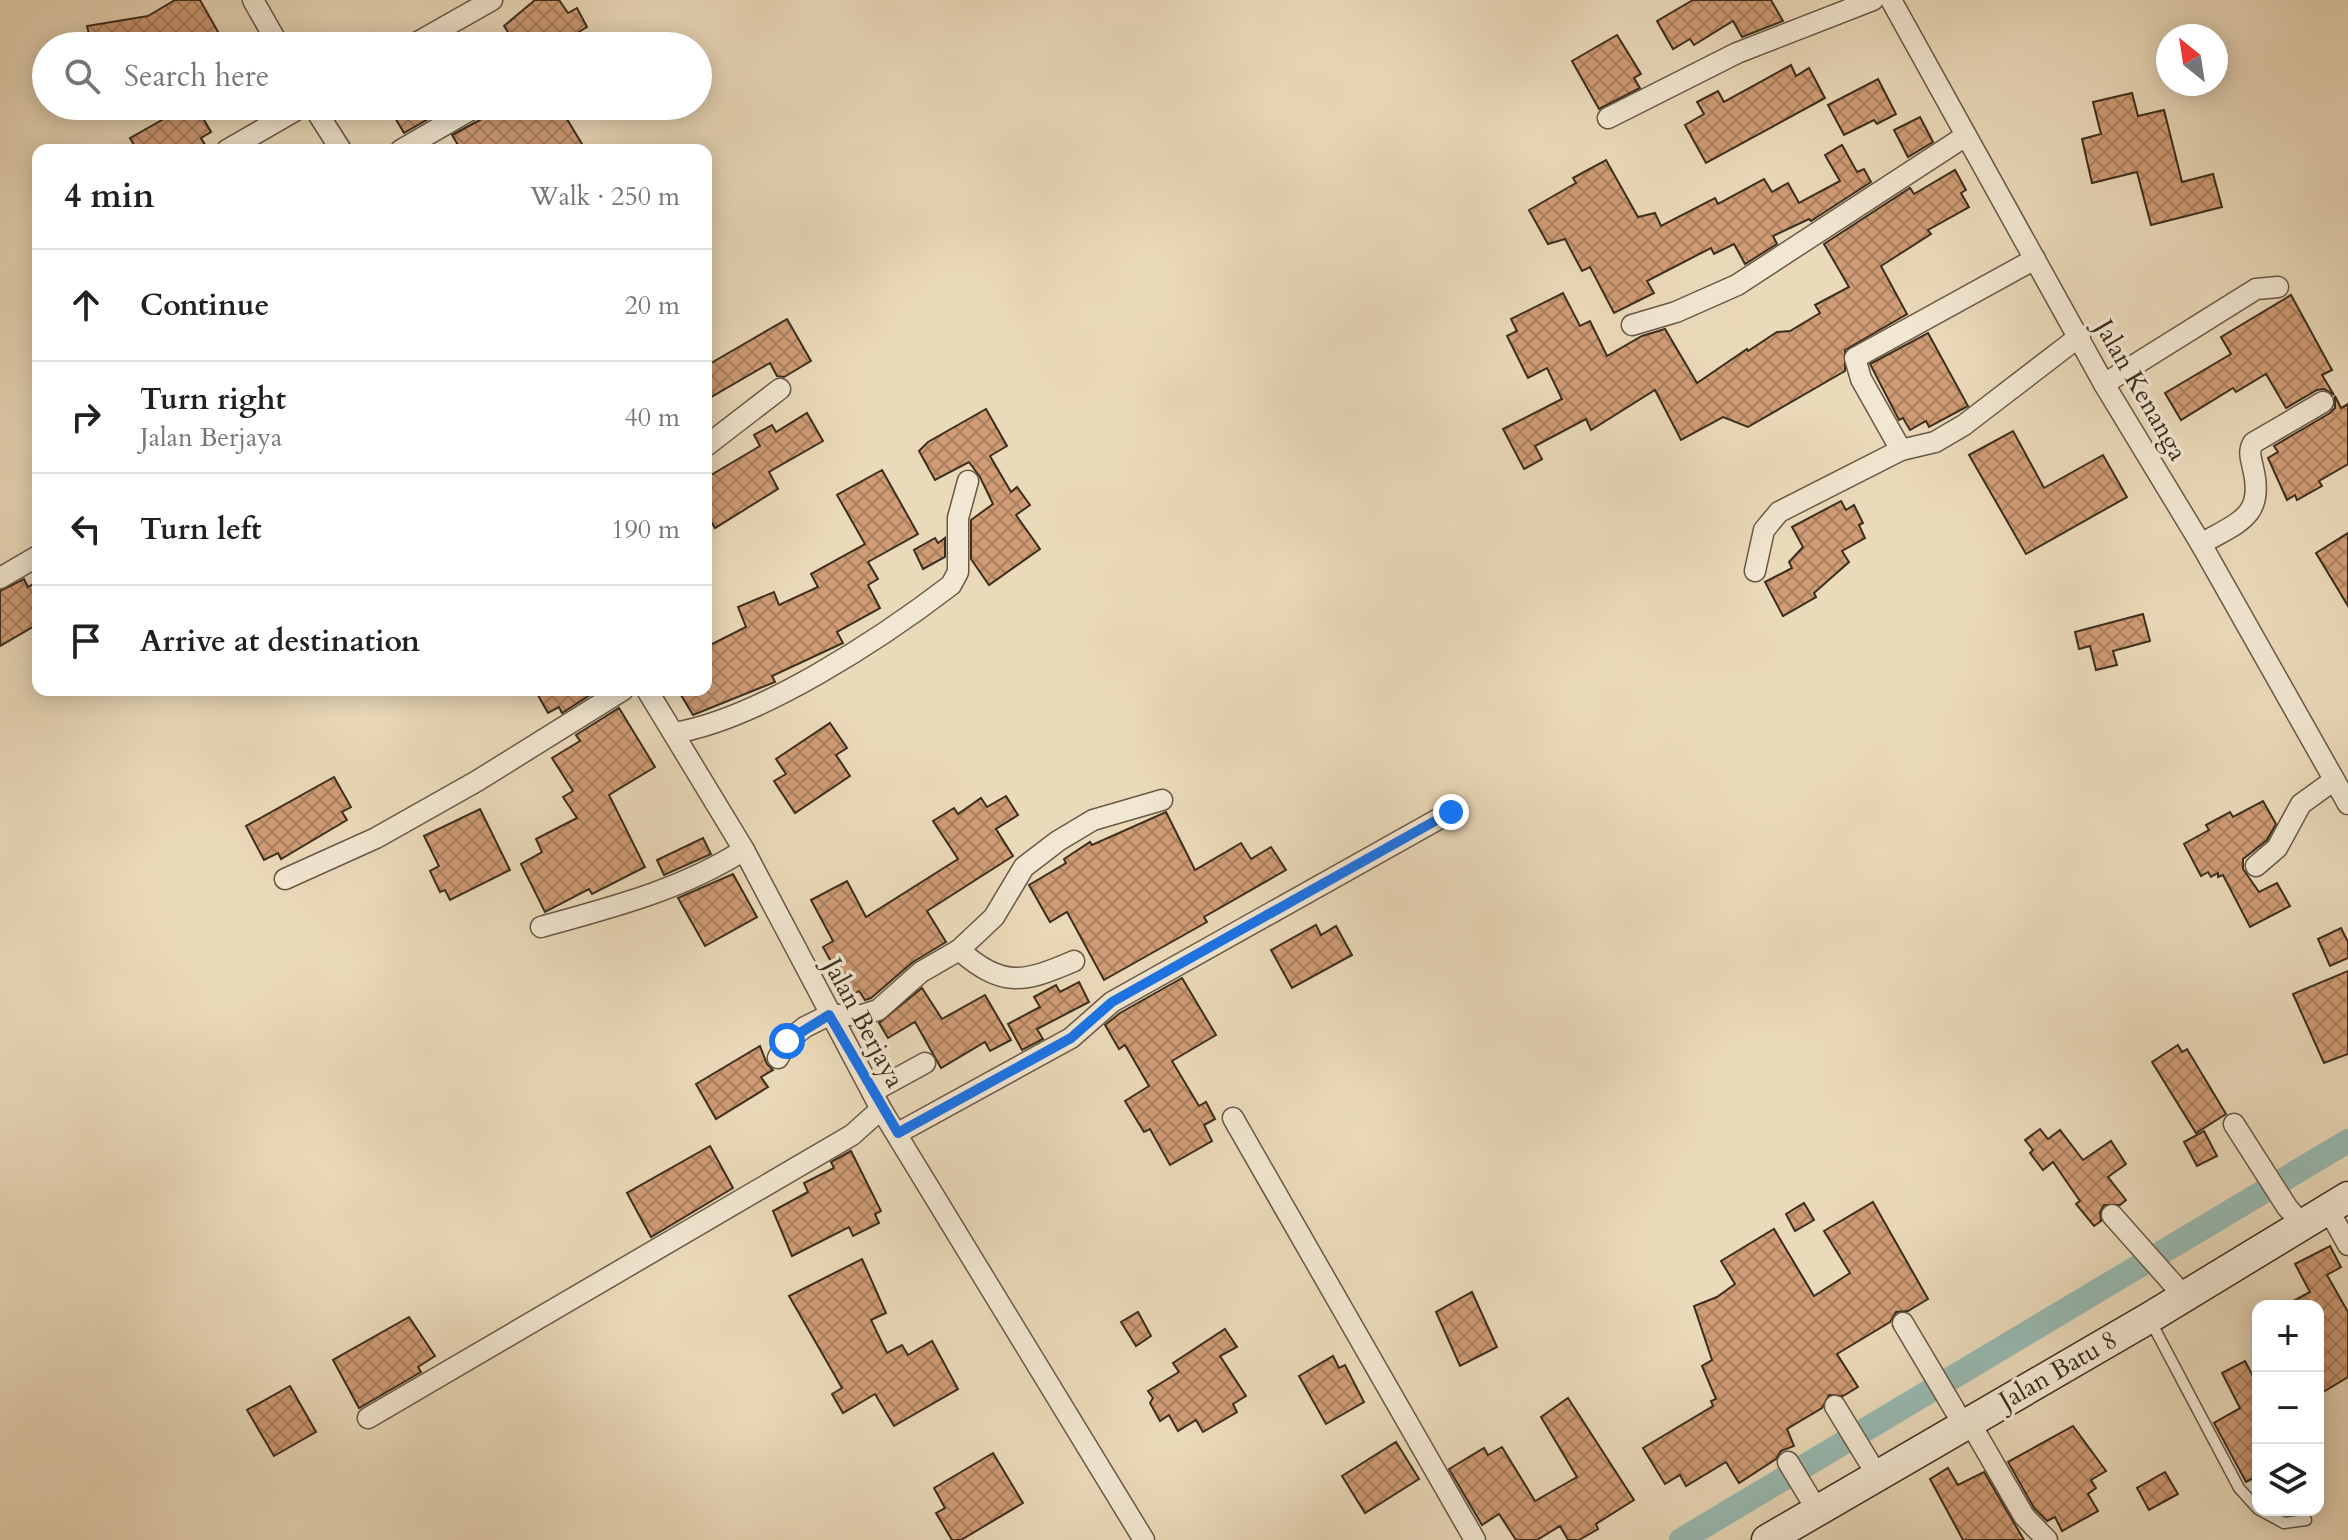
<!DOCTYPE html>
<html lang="en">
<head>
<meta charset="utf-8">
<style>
  body { margin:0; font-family:Cardo,serif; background:#f2f2f2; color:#202124 }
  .controls { position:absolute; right:24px; bottom:24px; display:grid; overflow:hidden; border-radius:16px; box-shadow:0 4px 20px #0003 }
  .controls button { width:72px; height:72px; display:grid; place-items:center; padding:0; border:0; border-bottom:2px solid #e0e0e0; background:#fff; color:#202124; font:40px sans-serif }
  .compass { position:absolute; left:2156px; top:24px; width:72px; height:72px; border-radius:50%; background:#fff; box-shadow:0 4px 20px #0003; rotate:330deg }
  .stop { position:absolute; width:24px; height:24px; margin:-18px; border:6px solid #1a73e8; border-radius:50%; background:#fff }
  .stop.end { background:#1a73e8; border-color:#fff; box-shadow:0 2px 8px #0008 }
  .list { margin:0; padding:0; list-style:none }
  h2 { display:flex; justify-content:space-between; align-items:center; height:104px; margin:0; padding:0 32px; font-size:34px }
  h2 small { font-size:26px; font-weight:400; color:#757577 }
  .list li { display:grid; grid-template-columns:52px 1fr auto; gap:24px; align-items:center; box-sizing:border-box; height:112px; padding:0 32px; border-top:2px solid #e0e0e0 }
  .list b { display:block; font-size:30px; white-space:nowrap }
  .list p { margin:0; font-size:26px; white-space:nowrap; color:#757577 }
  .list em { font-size:26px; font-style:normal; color:#757577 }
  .icon { flex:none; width:44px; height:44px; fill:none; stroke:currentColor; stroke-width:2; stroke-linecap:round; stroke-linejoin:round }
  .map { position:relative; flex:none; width:2348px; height:1540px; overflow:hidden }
  .search { position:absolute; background:#fff; box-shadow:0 4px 20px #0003; left:32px; top:32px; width:680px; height:88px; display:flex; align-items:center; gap:20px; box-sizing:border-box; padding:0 28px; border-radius:44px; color:#757577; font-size:30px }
  .panel { position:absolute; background:#fff; box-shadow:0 4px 20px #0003; left:32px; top:144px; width:680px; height:552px; border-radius:16px }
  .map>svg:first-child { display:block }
</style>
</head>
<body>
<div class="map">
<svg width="2348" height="1540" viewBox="0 0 2348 1540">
  <defs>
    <pattern id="building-cross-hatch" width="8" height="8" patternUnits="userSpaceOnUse" patternTransform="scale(2)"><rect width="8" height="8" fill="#d09c75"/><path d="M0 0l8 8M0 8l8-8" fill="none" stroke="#aa805f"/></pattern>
  </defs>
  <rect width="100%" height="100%" fill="#ebdaba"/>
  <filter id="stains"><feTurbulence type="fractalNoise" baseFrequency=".0025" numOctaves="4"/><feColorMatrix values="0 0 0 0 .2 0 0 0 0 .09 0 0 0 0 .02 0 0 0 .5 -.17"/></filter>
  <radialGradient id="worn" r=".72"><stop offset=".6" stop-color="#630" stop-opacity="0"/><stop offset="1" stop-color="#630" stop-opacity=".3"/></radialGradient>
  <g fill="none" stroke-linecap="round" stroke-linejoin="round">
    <!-- canal -->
    <path stroke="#98bab2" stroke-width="24" d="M1681,1540L2348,1141"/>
  </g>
  <!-- building -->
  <g fill="url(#building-cross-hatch)" stroke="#3c2e1e" stroke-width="2">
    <path d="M175,0H200L226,46H92L87,26L148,16Z"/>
    <path d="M535,0H559L568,13L577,8L587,27L556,46H517L504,26Z"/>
    <path d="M1693,0H1771L1783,21L1742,37L1733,21L1694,45L1690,39L1673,49L1657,21Z"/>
    <path d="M1617,35L1641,74L1634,78L1640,88L1599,109L1572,61Z"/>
    <path d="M1791,65L1796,76L1809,68L1825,98L1706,163L1685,125L1704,114L1697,102L1718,91L1724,102Z"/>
    <path d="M1878,79L1896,114L1877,124L1874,120L1844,135L1828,105Z"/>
    <path d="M2132,93L2138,116L2164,110L2182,182L2213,174L2222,207L2151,225L2137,172L2092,183L2082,139L2101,134L2093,102Z"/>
    <path d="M187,106H196L211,132L201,138L208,150H137L130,138Z"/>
    <path d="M388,106H451L404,133Z"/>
    <path d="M506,106H559L582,144L573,150H461L452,135Z"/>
    <path d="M1920,117L1933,142L1908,157L1894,130Z"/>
    <path d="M1842,145L1857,172L1864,169L1871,182L1811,221L1809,219L1773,236L1777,244L1745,264L1734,244L1714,254L1711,248L1647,281L1654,293L1614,313L1590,267L1582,271L1565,239L1548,244L1529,210L1576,183L1573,178L1606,160L1638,217L1655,213L1661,226L1715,198L1718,204L1764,179L1772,192L1788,183L1799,203L1840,181L1825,155Z"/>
    <path d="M1955,170L1966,190L1961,193L1969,207L1928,230L1931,234L1881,266L1907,314L1845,350V371L1748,427L1723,417L1681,440L1655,390L1591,430L1586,419L1535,446L1542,459L1524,469L1503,429L1562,399L1547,368L1528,378L1507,336L1517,331L1511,319L1563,293L1580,326L1590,321L1607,356L1642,336L1665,329L1697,383L1747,349L1748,351L1777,332L1790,331L1820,313L1815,305L1849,287L1824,244L1910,188L1914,194Z"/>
    <path d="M2291,295L2332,370L2322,375L2334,395L2324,389L2317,390L2286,408L2266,374L2236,392L2233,388L2181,420L2165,393L2231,354L2221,337Z"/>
    <path d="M787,319L811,361L784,377L777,376L770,363L706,400V366Z"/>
    <path d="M1928,333L1968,406L1929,427L1926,421L1910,430L1903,418L1899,420L1870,364Z"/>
    <path d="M2335,396L2341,408L2348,404V464L2319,481L2322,486L2297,500L2295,495L2287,500L2268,458L2278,452L2274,446L2330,413L2335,408Z"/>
    <path d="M986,409L1007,446L990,456L1011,492L1017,487L1030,505L1016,515L1040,549L989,585L971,559V520L993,504L980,477L969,462L935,480L919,451L928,442Z"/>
    <path d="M807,413L823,441L769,472L778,489L715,528L706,513V478L760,446L754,435L772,425L776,432Z"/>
    <path d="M2013,431L2044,488L2103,455L2127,497L2026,554L1969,455Z"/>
    <path d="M882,470L918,534L868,562L878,579L868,585L880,608L837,632L843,643L772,676L775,682L693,715L678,690H706V647L746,627L738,607L774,592L779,605L818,587L811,574L865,544L837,495Z"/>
    <path d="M1841,501L1846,510L1854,505L1863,523L1859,525L1865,538L1842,551L1849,562L1814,593L1816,597L1783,616L1765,582L1792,568L1789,562L1803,547L1792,527Z"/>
    <path d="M2348,533V606L2316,553Z"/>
    <path d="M935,538L938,543L945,538V557L923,569L914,550Z"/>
    <path d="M24,579L28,587L38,581V624L0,646V591Z"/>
    <path d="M2143,614L2150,641L2113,651L2117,665L2096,670L2090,646L2079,649L2075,632Z"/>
    <path d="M535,690H598L562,713L559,707L548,713Z"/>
    <path d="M619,708L655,767L609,795L645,867L592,894L589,889L545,912L521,864L542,852L536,839L577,818L563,797L573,791L552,758L580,741L576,735Z"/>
    <path d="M830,723L847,748L836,755L850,776L795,813L774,781L786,774L776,759Z"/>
    <path d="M334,777L351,807L342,812L347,820L281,859L278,853L264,860L246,826Z"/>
    <path d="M1006,796L1018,815L996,829L1013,856L927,911L946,942L913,962L871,998L865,1000L859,991L850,996L823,947L833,941L811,900L847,881L866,917L958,859L933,821L954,808L958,814L981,798L987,807Z"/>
    <path d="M2263,801L2276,824L2267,840L2243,859V869L2259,892L2277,883L2290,906L2250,927L2223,875L2218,877V873L2211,877L2208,872L2201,876L2184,844L2209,830L2206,825L2230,812L2233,817Z"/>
    <path d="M480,809L510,870L450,900L445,890L440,892L430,871L439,866L424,836Z"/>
    <path d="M1166,812L1195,870L1241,843L1251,859L1271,847L1286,870L1204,917L1207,922L1104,980L1067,912L1050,922L1029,885L1066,863L1064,859L1090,842L1092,845Z"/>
    <path d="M703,838L711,854L664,875L657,860Z"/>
    <path d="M733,874L757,917L705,946L678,898Z"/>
    <path d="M1316,925L1321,935L1336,926L1352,955L1292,988L1271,950Z"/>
    <path d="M2341,928L2348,942V958L2330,966L2318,939Z"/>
    <path d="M2348,971V1054L2324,1063L2293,994Z"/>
    <path d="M1182,978L1216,1035L1172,1061L1199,1106L1206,1102L1215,1119L1204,1125L1212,1141L1170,1165L1150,1129L1144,1132L1125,1101L1149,1086L1125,1045L1119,1049L1105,1025L1120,1013Z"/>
    <path d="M1079,982L1089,1002L1037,1029L1043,1039L1022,1050L1008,1024L1040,1007L1034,997L1056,985L1060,992Z"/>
    <path d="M922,988L942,1019L985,995L1011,1040L990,1051L985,1042L941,1068L915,1022L888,1038L879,1023Z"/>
    <path d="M2178,1045L2182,1052L2187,1049L2226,1114L2196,1133L2152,1062Z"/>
    <path d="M760,1046L767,1064L773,1070L761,1077L768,1087L716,1119L696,1084Z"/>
    <path d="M2040,1129L2048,1139L2060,1130L2083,1160L2111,1141L2126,1164L2108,1177L2126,1200L2120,1205H2104L2100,1212L2101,1221L2094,1226L2076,1204L2080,1201L2053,1162L2043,1170L2030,1153L2033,1150L2025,1140Z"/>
    <path d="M2204,1131L2217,1156L2197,1166L2184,1142Z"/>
    <path d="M710,1146L733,1188L651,1237L627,1193Z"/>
    <path d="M851,1151L881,1211L875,1214L879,1223L853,1236L849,1227L792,1256L773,1211L808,1192L804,1183L834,1168L831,1162Z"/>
    <path d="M1873,1202L1928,1299L1908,1311L1896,1312L1890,1322L1837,1354L1858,1387L1843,1396L1829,1395L1822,1408L1787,1429L1794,1446L1781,1451L1776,1459L1739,1483L1726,1462L1686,1486L1680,1475L1665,1484L1643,1448L1713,1406L1711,1401L1716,1399L1702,1366L1712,1360L1694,1306L1717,1297L1735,1284L1721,1261L1774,1229L1814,1296L1850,1273L1824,1231Z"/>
    <path d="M1804,1203L1814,1220L1795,1231L1786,1214Z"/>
    <path d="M2330,1246L2341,1267L2327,1275L2348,1312V1377L2318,1395V1306H2284L2310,1292L2295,1264Z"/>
    <path d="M862,1259L886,1313L871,1320L887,1353L902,1345L908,1355L932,1341L958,1389L894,1426L875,1394L843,1413L832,1394L842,1388L789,1296Z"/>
    <path d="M1472,1292L1497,1347L1460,1366L1436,1312Z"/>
    <path d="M1138,1312L1151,1336L1136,1346L1121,1322Z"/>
    <path d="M409,1317L435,1356L418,1367L421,1372L359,1408L333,1360Z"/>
    <path d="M1225,1329L1237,1347L1220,1356L1246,1396L1233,1404L1237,1412L1203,1432L1196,1420L1178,1431L1169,1415L1160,1421L1150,1403L1153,1398L1148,1391L1179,1372L1173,1363Z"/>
    <path d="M1333,1356L1339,1368L1345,1365L1364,1402L1326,1424L1299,1376Z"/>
    <path d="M2245,1361L2258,1386V1476L2246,1482L2214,1423L2240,1408L2222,1373Z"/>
    <path d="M290,1386L316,1432L274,1456L247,1410Z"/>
    <path d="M1568,1398L1634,1500L1596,1524L1598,1529L1579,1540H1568L1560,1526L1537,1540H1516L1499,1514L1482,1525L1449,1469L1484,1448L1488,1455L1502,1447L1535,1501L1577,1477L1541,1417Z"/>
    <path d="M2073,1426L2106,1471L2091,1480L2096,1488L2088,1494L2098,1511L2062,1531L2055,1517L2047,1521L2034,1508L2008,1462Z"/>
    <path d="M1396,1442L1419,1479L1365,1513L1342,1476Z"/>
    <path d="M993,1453L1023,1503L961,1540H952L936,1513L945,1508L934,1488Z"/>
    <path d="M1948,1468L1958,1485L1984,1472L2024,1540H1963L1930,1479Z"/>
    <path d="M2165,1472L2178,1494L2149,1510L2137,1488Z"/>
  </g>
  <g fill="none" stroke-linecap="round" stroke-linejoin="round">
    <defs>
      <g id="lane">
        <path d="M2150,1320L2239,1488L2258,1509"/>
        <path d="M2260,1510L2284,1523L2306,1520"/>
      </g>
      <g id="street">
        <path d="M253,0L279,46"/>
        <path d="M1891,0L2104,384L2201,544L2348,804"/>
        <path d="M411,46L492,0"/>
        <path d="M581,46L585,44"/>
        <path d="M313,106L341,150"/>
        <path d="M1608,118L1737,53L1873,0"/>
        <path d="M227,150L303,106"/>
        <path d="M401,150L477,106"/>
        <path d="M2035,259L1855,358L1861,379L1901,450L1935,442L1964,425L2080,336"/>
        <path d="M1632,325L1676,312L1737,285L1964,137"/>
        <path d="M2104,384L2256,289L2278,287"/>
        <path d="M706,446L780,389"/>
        <path d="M2201,544C2238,522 2265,517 2253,468C2251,458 2248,452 2253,443L2323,402"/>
        <path d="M1755,571L1764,530L1779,512L1901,450"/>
        <path d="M0,578L38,556"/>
        <path d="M647,690L744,850L881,1109L1144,1540"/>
        <path d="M674,733C759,719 882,638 951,585L958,572V518L968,481"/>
        <path d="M2256,866L2277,848L2301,804L2333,781"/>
        <path d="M285,879L376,838L477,781L623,690"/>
        <path d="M541,927C613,907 681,890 744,850"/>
        <path d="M959,950C1003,988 1023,983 1074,961"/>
        <path d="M778,1058L787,1041L805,1027L829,1015H862L878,1010L921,972L959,950L994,917L1024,867L1058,841L1093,820L1162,800"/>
        <path d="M872,1092L925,1063"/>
        <path d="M1233,1118L1475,1540"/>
        <path d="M2234,1124L2287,1207L2302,1224"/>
        <path d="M898,1133L1071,1038L1112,1002L1451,812"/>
        <path d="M2328,1209L2348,1245"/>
        <path d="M2112,1215L2183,1295"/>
        <path d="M1903,1323L1963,1424"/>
        <path d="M1835,1406L1877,1475"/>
        <path d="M368,1418L852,1135L881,1109"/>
        <path d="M1969,1421L2024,1516L2047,1540"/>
        <path d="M1788,1462L1817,1510"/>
      </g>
      <path id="secondary" d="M1767,1540L2149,1318L2348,1197"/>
    </defs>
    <!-- lane casing -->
    <use href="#lane" stroke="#685945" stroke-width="13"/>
    <!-- street casing -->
    <use href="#street" stroke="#685945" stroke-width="23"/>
    <!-- secondary casing -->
    <use href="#secondary" stroke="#3c2e1e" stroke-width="33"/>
    <!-- lane -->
    <use href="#lane" stroke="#f2e7d2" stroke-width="10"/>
    <!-- street -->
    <use href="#street" stroke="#f2e7d2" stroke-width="20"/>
    <!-- secondary -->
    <use href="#secondary" stroke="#f2e7d2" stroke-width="30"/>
  </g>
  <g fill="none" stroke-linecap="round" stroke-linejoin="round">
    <!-- route -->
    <path stroke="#1a73e8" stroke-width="10" d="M787,1041L829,1015L898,1133L1071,1038L1112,1002L1451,812"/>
  </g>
  <g text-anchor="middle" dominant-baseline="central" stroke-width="7" stroke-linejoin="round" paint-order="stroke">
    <!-- street labels -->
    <g font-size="26" fill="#3c2e1e" stroke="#f2e7d2">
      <text transform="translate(2141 390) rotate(60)">Jalan Kenanga</text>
      <text transform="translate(864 1023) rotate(62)">Jalan Berjaya</text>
      <text transform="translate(2058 1370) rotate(-30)">Jalan Batu 8</text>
    </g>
  </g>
  <rect width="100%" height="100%" filter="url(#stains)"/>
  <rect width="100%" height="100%" fill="url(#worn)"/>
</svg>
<div class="controls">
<button>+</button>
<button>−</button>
<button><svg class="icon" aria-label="layers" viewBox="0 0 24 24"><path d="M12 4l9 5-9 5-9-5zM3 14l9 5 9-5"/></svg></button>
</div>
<svg class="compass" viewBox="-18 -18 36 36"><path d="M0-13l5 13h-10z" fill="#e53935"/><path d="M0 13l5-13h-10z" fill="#757577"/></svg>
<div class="stop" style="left:787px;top:1041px"></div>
<div class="stop end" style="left:1451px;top:812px"></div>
<div class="search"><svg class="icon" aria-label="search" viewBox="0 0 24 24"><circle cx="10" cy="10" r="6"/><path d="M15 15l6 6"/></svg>Search here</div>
<section class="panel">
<h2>4 min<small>Walk · 250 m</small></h2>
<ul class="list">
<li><svg class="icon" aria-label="ahead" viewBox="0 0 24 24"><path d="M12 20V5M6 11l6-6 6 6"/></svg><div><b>Continue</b></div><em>20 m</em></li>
<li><svg class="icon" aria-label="right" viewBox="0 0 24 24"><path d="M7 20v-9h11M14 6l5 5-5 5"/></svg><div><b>Turn right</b><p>Jalan Berjaya</p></div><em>40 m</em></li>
<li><svg class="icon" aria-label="left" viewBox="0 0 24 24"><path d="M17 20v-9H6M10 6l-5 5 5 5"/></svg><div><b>Turn left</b></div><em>190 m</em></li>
<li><svg class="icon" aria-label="arrive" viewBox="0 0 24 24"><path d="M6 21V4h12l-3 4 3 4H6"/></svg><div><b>Arrive at destination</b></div></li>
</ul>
</section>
</div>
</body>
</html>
